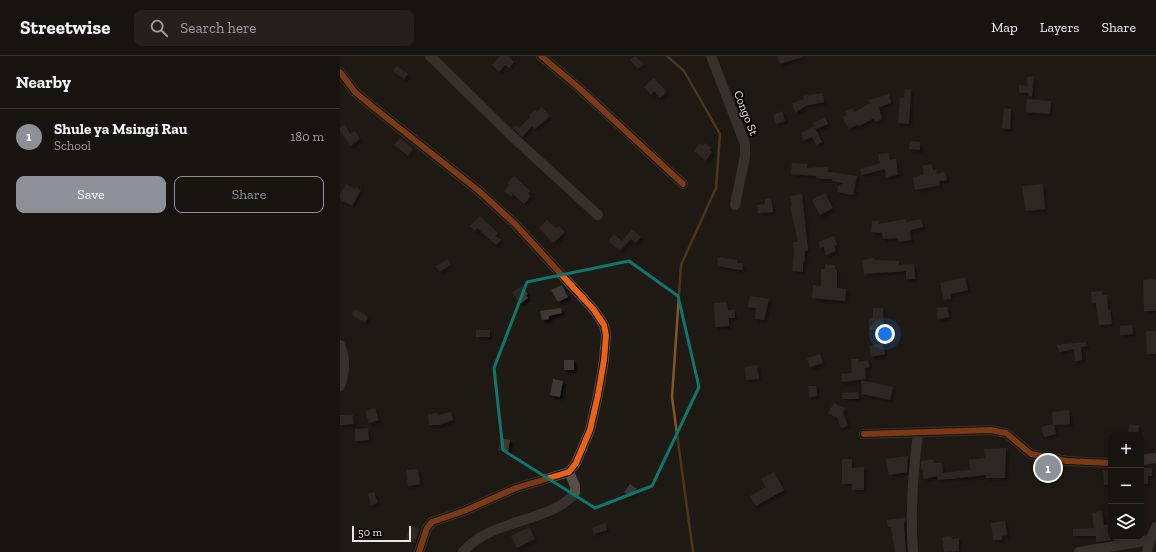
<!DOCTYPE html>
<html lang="en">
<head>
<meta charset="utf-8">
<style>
  body { margin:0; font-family:"Zilla Slab",serif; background:#24211d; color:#f1f3f6 }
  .controls { position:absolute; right:12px; bottom:12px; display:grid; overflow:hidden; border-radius:8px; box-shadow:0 2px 10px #0003 }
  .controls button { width:36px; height:36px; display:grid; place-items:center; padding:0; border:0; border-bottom:1px solid #36332f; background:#17140f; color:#f1f3f6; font:20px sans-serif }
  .scale { position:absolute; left:12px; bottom:10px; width:59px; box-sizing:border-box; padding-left:4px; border:2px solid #ede6df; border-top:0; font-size:11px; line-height:14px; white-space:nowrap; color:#ede6df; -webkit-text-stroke:3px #0a0603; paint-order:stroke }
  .you { position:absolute; left:545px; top:278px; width:14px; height:14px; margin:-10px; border:3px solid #fff; border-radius:50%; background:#1a73e8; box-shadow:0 0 0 6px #1a73e833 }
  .badge { display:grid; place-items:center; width:26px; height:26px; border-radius:50%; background:#8c9099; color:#fff; font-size:13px; font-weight:700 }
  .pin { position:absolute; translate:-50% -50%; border:2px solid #fff; box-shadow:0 1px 4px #0006 }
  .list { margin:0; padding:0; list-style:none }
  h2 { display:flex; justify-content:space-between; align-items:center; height:52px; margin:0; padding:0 16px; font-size:17px }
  h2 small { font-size:13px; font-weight:400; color:#9e9e9e }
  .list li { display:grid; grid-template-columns:26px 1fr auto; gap:12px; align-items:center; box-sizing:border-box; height:56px; padding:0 16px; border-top:1px solid #36332f }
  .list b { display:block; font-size:15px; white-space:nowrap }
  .list p { margin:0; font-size:13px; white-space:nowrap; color:#9e9e9e }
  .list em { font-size:13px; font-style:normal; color:#9e9e9e }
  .actions { display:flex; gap:8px; padding:12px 16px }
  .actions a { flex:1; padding:9px 0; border:1px solid #8c9099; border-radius:8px; text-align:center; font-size:14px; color:#8c9099 }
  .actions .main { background:#8c9099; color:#fff }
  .icon { flex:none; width:22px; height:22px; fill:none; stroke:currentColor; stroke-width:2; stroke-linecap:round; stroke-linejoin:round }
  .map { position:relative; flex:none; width:816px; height:496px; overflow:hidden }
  header { display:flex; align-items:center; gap:24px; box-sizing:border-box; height:56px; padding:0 20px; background:#17140f; border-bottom:1px solid #36332f }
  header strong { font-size:19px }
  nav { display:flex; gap:22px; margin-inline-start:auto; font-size:14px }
  .search { width:280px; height:36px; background:#24211d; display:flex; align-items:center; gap:10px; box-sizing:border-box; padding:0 14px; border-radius:8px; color:#9e9e9e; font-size:15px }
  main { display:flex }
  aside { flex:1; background:#17140f }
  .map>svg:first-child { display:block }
</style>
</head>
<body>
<header>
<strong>Streetwise</strong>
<div class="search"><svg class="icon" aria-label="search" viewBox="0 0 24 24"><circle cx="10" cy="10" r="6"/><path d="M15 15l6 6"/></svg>Search here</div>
<nav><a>Map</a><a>Layers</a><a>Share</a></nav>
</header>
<main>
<aside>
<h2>Nearby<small></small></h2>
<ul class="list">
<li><span class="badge">1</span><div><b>Shule ya Msingi Rau</b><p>School</p></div><em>180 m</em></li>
</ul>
<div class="actions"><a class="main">Save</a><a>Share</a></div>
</aside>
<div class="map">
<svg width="816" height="496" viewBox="0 0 816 496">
  <defs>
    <filter id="shadow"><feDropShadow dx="3" dy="3" stdDeviation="1" flood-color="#0009"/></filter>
  </defs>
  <rect width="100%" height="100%" fill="#1f1a14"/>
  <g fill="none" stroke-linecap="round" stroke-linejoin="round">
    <!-- stream -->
    <path stroke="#835629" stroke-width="2.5" d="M327,0L344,15L380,78L376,132L341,209L332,341L353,496"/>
  </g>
  <!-- building -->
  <g fill="#3d3733" filter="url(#shadow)">
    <path d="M160,0H168L174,6L169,12L165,9L159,16L152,9Z"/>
    <path d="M295,0L304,8L298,13L290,4Z"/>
    <path d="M437,0H462V1L440,8Z"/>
    <path d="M57,10L68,18L64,23L53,15Z"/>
    <path d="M694,20L692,40H689L688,37L679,36V29L688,30L687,21Z"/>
    <path d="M314,22L327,36L320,42L314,35L311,39L304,31Z"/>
    <path d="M565,33L571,34L569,68L558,67L560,42H564Z"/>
    <path d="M483,37L484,46L465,50L455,57L452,47L464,43L463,40Z"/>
    <path d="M549,38L551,47L539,51L542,63L535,66L534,62L519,70L518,68L509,73L502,61L507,59L505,56L512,52L515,56L530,47L529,44Z"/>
    <path d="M687,43L711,45L710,58L686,56Z"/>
    <path d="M202,51L210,60L195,73L192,70L182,81L173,72L176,69L179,72L190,61L189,59L195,54L197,56Z"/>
    <path d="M664,52L671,53L670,73L662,72Z"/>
    <path d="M442,55L445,65L436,68L433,59Z"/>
    <path d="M485,61L488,68L476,73L473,67Z"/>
    <path d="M5,68L10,78L15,75L20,83L10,90L0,74V72Z"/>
    <path d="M474,70L482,86L476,89L472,81L463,85L461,77Z"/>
    <path d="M60,82L73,93L68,100L54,89Z"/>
    <path d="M570,85L580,86V94L569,93Z"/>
    <path d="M360,87L363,90L365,87L371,92L369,94L372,96L366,105L354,95Z"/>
    <path d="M549,97L550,104L556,103L558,119L546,121L545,113L522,119L520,113L540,107L538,98Z"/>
    <path d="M452,107L467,108V112L488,111V116L517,120L513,139L497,136L498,130L504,127L492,125V123H482L476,122V120L451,118Z"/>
    <path d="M591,108L593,114H596L597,118L605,116L607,124L599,125L600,129L575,134L573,121L584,119L583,110Z"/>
    <path d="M174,120L190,135L188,137L191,140L184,148L173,138L171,141L164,135L170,129L167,127Z"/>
    <path d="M6,128L15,133L16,131L21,134L12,150L0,143V138Z"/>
    <path d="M703,128L705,153L686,155L682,130Z"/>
    <path d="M485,137L493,152L480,159L472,144Z"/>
    <path d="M462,138L468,194L465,195L464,207L462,208H463V216L452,215L454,197L453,186H458L450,150H452L450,140Z"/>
    <path d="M431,142L433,156L418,157L417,149L425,148V143Z"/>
    <path d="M140,160L158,177L155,180L161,184L156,189L137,172L135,175L130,170Z"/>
    <path d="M566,163V166L581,163L583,171L570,174L571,184L559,186L556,182L543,183L542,177L531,176L532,165H539L538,168Z"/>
    <path d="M207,164L216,172L219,170L225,176L213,187L199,172Z"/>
    <path d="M292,173L301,181L296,187L291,183L280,195L268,185L274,178L282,185Z"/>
    <path d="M494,180L497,189L494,190L496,195L486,199L484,191L480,192L478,186Z"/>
    <path d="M378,201L397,204V207L403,208L402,214L377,210Z"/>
    <path d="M534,202L535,204L559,205V209L574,208L575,223H566V215L524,218L522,204Z"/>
    <path d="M108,203L111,209L99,216L96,210Z"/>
    <path d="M485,208L495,209V213H497V232L506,233L505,245L472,242L473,229L481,230V213H485Z"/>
    <path d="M625,221L628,234L610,238L611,243L604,244L600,227Z"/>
    <path d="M816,223V255H804L803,224Z"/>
    <path d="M222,229L228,241L218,246L211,234Z"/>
    <path d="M182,230L188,238L186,239L188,242L180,248L172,236Z"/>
    <path d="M762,235V239H767L768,254L770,253L772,268L759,269L756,247L752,248L751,236Z"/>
    <path d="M410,240L429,243L424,264L415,263L416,252L408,251Z"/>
    <path d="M387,246L388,254H394L395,262H389V270L375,271L374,247Z"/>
    <path d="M607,251L609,261L598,263L596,252Z"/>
    <path d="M221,252L222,257L209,260V263L202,264L200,255Z"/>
    <path d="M533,252H543L544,274H529V262H533Z"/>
    <path d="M15,253L28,261L25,267L12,259Z"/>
    <path d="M792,269L793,278L780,279V270Z"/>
    <rect x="136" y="274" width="14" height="7"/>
    <path d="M806,275H816V298H807Z"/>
    <path d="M746,286L747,290L741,291L742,304L735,305L734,293L719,296L717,289Z"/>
    <path d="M543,287L545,298L531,301L529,290Z"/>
    <path d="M480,298L483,307L470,311L467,302Z"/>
    <path d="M511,303H518V306L528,304L530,311L525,312L526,323L502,326L501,318L512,317Z"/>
    <rect x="224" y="304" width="10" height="10"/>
    <path d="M417,309L419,323L406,324L405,311Z"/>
    <path d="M213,323L223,325L220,341L210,339Z"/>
    <path d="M521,324L553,331L550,344L522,338Z"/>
    <path d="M468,330H476L477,340L469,341Z"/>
    <path d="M518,336L519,343H502V337Z"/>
    <path d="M494,347L505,352L503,356L508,370L501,372L497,362L488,357Z"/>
    <path d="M35,352L39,364L29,367L25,355Z"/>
    <path d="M729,354L730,368L714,369L716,378L704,381L701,371L713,368L712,356Z"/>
    <path d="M111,356L113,364L99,369H89L88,358L98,357V359Z"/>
    <path d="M0,359H13L14,368L0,369Z"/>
    <path d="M789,368L799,369L798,378L788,377Z"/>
    <path d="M28,372L29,384L15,385V373Z"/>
    <path d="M161,382L170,384L168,396L158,394Z"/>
    <path d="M666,392L665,422H646V419L598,424L597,420L584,423L582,413H581V405L593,403L594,407H602L603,417L630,414L629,404L645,402L644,393Z"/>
    <path d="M568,400L567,416L549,419L546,403Z"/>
    <path d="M502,403H512V412L524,411V434H512V428H502Z"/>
    <path d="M801,412H812V420H808V428H802Z"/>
    <path d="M78,413L80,428L68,430L66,414Z"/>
    <path d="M763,414H771V429H764Z"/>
    <path d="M434,416L444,434L416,450L410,440L426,431L421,423Z"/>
    <path d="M290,428L297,433L291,441L284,436Z"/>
    <path d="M34,436L38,447L31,449L28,438Z"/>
    <path d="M762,455L764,469H770L771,484L756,486V480H733V473L754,472L752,457Z"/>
    <path d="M565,462L564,469L566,496H555L551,471H548L547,464Z"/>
    <path d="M665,465L667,479L662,480V484H653L651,467Z"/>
    <path d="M265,467L267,474L254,478L252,472Z"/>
    <path d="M70,469L80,473L75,487L65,484Z"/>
    <path d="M189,471L195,483L177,492L171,480Z"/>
    <path d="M611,480L612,483L619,482V495L604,496L602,481Z"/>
  </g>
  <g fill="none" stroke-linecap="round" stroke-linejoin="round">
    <!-- minor -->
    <g stroke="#564f48" stroke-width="10">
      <path d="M90,0L176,84L258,159"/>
      <path d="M201,0L239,32L343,128"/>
      <path d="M371,0L405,88V100L395,149"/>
      <path d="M0,16L15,36L33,51L139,135L175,168L254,254L264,269L266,279L264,304L258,339L250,374L236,407L229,416L176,432L124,455L92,466L87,472L79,496"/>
      <path d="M0,289C6,304 5,314 0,330"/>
      <path d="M524,378L651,374L666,377L691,398L727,405L771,407"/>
      <path d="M801,404L816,402"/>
      <path d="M123,496C150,463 212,466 235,437V430L229,416"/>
      <path d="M573,496C570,457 573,416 578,377"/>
      <path d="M739,496L810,484"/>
      <path d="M807,496L810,484L816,471"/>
    </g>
    <defs>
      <g id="cycleway">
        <path d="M201,0L239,32L343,128"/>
        <path d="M0,16L15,36L33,51L139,135L175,168L254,254L264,269L266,279L264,304L258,339L250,374L236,407L229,416L176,432L124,455L92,466L87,472L79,496"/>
        <path d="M524,378L651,374L666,377L691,398L727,405L771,407"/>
      </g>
    </defs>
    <!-- cycleway casing -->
    <use href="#cycleway" stroke="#0a0603" stroke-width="8"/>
    <!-- cycleway -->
    <use href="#cycleway" stroke="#ea6118" stroke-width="6"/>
  </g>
  <!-- marked area -->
  <path d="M0 0H816V496H0ZM289,205L338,240L359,331L312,430L255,452L163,394L154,312L187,226Z" fill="#1f1a14" fill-opacity=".55" fill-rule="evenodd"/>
  <path fill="none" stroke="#0f766e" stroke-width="3" stroke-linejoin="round" d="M289,205L338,240L359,331L312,430L255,452L163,394L154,312L187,226Z"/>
  <g text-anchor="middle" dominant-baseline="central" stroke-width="4" stroke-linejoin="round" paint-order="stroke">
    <!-- street labels -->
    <g font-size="12" fill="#ede6df" stroke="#0a0603">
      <text transform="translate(406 57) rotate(69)">Congo St</text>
    </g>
  </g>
</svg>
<div class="controls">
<button>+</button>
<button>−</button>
<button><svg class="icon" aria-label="layers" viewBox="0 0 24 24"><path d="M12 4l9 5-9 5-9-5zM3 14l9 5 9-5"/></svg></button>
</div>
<div class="scale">50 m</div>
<div class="you"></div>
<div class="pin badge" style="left:708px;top:412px">1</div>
</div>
</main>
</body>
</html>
